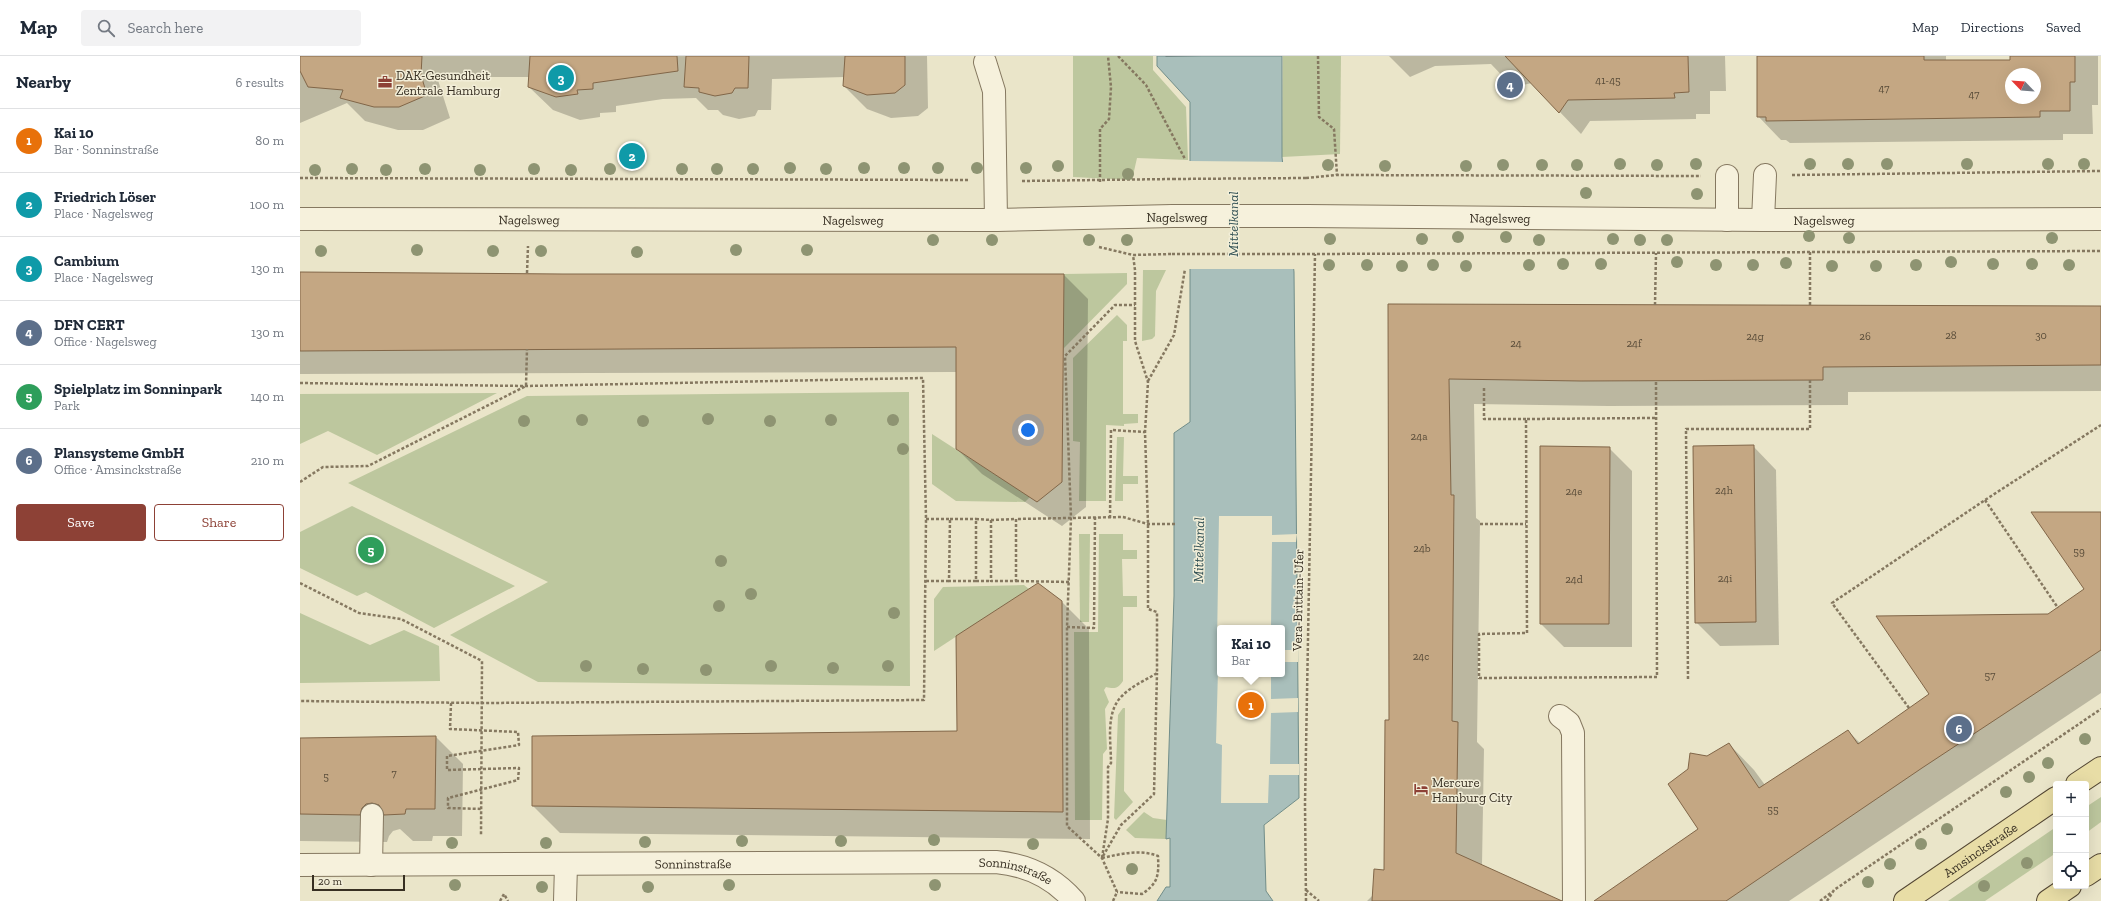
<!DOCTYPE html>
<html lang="en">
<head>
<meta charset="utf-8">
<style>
  body { margin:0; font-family:"Zilla Slab",serif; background:#f2f2f3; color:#1f2937 }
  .controls { position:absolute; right:12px; bottom:12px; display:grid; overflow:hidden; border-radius:4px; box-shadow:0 4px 16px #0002 }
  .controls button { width:36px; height:36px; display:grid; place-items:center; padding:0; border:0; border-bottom:1px solid #e0e1e3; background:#fff; color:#1f2937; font:20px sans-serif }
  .compass { position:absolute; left:1705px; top:12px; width:36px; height:36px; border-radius:50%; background:#fff; box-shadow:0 4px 16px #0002; rotate:295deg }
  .scale { position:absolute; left:12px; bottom:10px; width:93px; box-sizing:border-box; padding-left:4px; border:2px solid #372f22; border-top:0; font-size:11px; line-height:14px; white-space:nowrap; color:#372f22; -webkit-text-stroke:3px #f2eed8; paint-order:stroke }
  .you { position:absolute; left:728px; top:374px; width:14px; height:14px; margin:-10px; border:3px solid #fff; border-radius:50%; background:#1a73e8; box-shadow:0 0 0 6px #1a73e833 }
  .badge { display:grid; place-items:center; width:26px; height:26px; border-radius:50%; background:#8d4136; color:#fff; font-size:13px; font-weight:700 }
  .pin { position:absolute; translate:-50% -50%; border:2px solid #fff; box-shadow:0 1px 4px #0006 }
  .popup { position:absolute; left:917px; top:569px; width:68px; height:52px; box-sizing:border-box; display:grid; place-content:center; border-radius:4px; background:#fff; filter:drop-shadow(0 1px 3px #0005); font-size:13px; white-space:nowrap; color:#747a83 }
  .popup b { font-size:15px; color:#1f2937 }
  .popup::after { content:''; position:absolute; left:50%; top:100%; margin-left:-8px; border:8px solid transparent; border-top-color:#fff }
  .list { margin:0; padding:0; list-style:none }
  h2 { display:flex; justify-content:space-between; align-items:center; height:52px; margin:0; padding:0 16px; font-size:17px }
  h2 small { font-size:13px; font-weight:400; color:#747a83 }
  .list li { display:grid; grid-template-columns:26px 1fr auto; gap:12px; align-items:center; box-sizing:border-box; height:64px; padding:0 16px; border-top:1px solid #e0e1e3 }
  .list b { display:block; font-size:15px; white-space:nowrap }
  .list p { margin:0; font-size:13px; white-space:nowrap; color:#747a83 }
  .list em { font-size:13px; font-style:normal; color:#747a83 }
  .actions { display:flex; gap:8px; padding:12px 16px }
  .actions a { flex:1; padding:9px 0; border:1px solid #8d4136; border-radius:4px; text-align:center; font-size:14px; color:#8d4136 }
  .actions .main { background:#8d4136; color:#fff }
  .icon { flex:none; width:22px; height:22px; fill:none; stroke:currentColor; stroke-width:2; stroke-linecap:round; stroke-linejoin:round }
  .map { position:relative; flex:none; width:1801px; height:845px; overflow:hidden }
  header { display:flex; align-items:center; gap:24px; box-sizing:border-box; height:56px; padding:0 20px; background:#fff; border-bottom:1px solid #e0e1e3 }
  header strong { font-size:19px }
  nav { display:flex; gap:22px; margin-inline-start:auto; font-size:14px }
  .search { width:280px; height:36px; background:#f2f2f3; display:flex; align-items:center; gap:10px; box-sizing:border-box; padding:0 14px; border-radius:4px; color:#747a83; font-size:15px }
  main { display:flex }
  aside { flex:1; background:#fff }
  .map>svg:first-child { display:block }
</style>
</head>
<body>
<header>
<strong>Map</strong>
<div class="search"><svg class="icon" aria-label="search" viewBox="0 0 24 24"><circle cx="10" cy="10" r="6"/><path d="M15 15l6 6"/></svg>Search here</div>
<nav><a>Map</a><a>Directions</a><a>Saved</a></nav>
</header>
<main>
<aside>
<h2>Nearby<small>6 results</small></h2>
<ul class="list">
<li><span class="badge" style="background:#e8710a">1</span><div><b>Kai 10</b><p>Bar · Sonninstraße</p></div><em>80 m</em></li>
<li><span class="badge" style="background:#0f9aa8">2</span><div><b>Friedrich Löser</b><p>Place · Nagelsweg</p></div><em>100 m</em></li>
<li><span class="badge" style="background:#0f9aa8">3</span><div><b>Cambium</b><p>Place · Nagelsweg</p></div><em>130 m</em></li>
<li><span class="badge" style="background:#5c6f8a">4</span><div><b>DFN CERT</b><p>Office · Nagelsweg</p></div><em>130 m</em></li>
<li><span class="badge" style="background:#2e9e5b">5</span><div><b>Spielplatz im Sonninpark</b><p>Park</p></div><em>140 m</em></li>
<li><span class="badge" style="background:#5c6f8a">6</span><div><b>Plansysteme GmbH</b><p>Office · Amsinckstraße</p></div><em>210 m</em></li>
</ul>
<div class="actions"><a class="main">Save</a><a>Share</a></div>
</aside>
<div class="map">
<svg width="1801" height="845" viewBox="0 0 1801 845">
  <rect width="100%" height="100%" fill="#eae5c9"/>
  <!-- green -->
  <g fill="#bdc79e">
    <path d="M773,0H853V14L886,51L888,104L837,102L832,124L773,121Z"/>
    <path d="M983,0H1041L1040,98L982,101Z"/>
    <path d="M843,214H866L856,235L855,280L852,283L842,285Z"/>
    <path d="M827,217V228L763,293L764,218Z"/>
    <path d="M817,259L827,269V285H823V358H838V367L824,368V370L806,369V445H779L780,386L773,385V302Z"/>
    <path d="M609,336L610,630L238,626L150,579L248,526L48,427L227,340Z"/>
    <path d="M197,337L77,399L28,375L0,388V338Z"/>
    <path d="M632,378L730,441L725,446L656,445L632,428Z"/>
    <path d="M817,381H824L823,420H838V428H823V445H815Z"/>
    <path d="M52,450L215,530L134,572L66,536L57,540L0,512V476Z"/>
    <path d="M779,478H790L789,566H780Z"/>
    <path d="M799,478H823V494H837V503H822L823,540H837V551H823V625C818,633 814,633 806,631L804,634L809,646L805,653L807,693L803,698L802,764H775L774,576H798Z"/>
    <path d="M724,529L729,533L634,595V543L643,531Z"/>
    <path d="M0,557L70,589L104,574L139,590L140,625L0,627Z"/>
    <path d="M823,652H825L824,735L833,746L816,764L814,762L818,659Z"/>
    <path d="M1801,741V766L1786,777V751Z"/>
    <path d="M844,756L853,762L867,764L866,783L835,782L826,774Z"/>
    <path d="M1756,771V797L1685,845H1648Z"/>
  </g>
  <!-- water -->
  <path fill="#a9bfbb" stroke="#718d89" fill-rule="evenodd" d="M857,0H982V101L994,216L999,742L964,769L966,835L973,845H857L866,831H870V782L866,783L874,540V377L890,366V46L857,10ZM920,572H982V618H920Z"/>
  <!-- pier -->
  <g fill="#eae5c9">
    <path d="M889,105L984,106L996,213H889Z"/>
    <path d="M919,460H972V479L997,478L996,486H972L971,572H920V587H917Z"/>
    <rect x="982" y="594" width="16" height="12"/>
    <path d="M918,614H920V618H971V643L998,642V656L971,657L970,708H999V719H969L968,747H921L922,689L916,687Z"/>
  </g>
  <!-- shadow -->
  <g fill="#0003" fill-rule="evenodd">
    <path d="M0,0H627L628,52L618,60L591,62L567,53L544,30L545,21L472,23L471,54H458L455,60L439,63L423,59L418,54H408L396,42L363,43L316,50V56L300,57V61L280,64L253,54L229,31L230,21H137L150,62L123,74H98L65,65L47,47L0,67Z"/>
    <path d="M865,0H902L866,1Z"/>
    <path d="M1089,0H1425L1426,35H1410V58H1396V63L1290,65L1281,78L1232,27L1213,31L1191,8L1135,10L1110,21Z"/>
    <path d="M1470,0H1646V5H1711V0H1798V49H1792L1793,78H1763V84L1490,87L1486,84H1481L1458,60ZM1711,18H1735V42H1711Z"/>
    <path d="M0,217L263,219H764L788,243L786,451L762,470L682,418L657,393V316L0,318Z"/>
    <path d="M1089,249L1801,250V335L1548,336V349L1308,350L1174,348L1176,462L1180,465L1177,686L1184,693L1182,809L1254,845H1067L1074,838L1085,815L1090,665Z"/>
    <path d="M1453,390L1476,414L1479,589L1420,590L1396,566Z"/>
    <path d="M1309,392L1332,415V591H1264L1241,568Z"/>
    <path d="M1801,457V637L1489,845H1319L1400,774L1407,701L1429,688L1454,714L1465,729L1548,675L1561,688L1785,534Z"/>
    <path d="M761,545L789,573L790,783L260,777L233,750L658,676Z"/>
    <path d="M136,681L163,708L162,780H133L132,785H113L100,773L93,775L89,780L87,786L0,785V683Z"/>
  </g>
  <!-- building -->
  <g fill="#c4a783" stroke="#816648" fill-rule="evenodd">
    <path d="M0,0H122L121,19L127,39L99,51H74L40,42L43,34L8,31L0,15Z"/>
    <path d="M230,0H377L378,15L293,27V33L277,34L278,38L256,41L228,31Z"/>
    <path d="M386,0H449L448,32H435L432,37L415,40L399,36V32L384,31Z"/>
    <path d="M545,0H605V29L595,37L567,39L543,30Z"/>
    <path d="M1205,0H1388L1389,36L1374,37L1375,42L1268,44L1259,57Z"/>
    <path d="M1457,0H1624V4H1710V0H1775V26H1770V55H1740V61L1466,65V61H1457ZM1711,18H1735V42H1711Z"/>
    <path d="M0,216L263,218H764L762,426L737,446L656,393V291L0,295Z"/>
    <path d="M1088,248L1801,250V309L1523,311V324L1281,325L1149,323L1151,439H1154L1152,665L1158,666L1156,797L1262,845H1072L1074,813L1084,814L1085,664H1089Z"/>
    <path d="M1454,389L1456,566L1395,567L1393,390Z"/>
    <path d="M1240,390L1310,391L1309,568H1240Z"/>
    <path d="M1731,456H1801V594L1622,712L1426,845H1294L1398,773L1368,728L1388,713L1390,697L1407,700L1429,687L1459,732L1548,674L1558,688L1629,638L1576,560L1748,558L1784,533Z"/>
    <path d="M738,527L762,545L763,756L232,750V680L657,675L656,580Z"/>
    <path d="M136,680L135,753H106L105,758L84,759L79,749L72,747L66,748L62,752L60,759L0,758V682Z"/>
  </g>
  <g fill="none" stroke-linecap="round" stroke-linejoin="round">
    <defs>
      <g id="minor">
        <path d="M685,6L694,35L696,164"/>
        <path d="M1427,120V164"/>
        <path id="s1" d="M1007,160L1463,164L1801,163"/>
        <path id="s2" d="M0,163L696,164L873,160"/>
        <path d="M1463,164L1465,119"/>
        <path d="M1260,660L1269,667L1273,677L1274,845"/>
        <path id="s3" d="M0,809L696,806C728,809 753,821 774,845"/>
        <path d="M71,809L72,759"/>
        <path d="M265,845L266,809"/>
      </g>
      <g id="major">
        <path d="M1777,728L1801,712"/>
        <path d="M1786,819L1801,809"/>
        <path id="s4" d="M1605,845L1756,742"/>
        <path d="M1748,845L1770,830"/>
      </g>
    </defs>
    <!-- minor casing -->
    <use href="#minor" stroke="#857860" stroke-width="24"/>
    <!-- major casing -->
    <use href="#major" stroke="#534633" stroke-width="24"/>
    <!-- path -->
    <g stroke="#857860" stroke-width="2.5" stroke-dasharray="3 2" stroke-linecap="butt">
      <path d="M818,0L846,29L885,103"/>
      <path d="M1018,0L1019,61L1034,73L1037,119"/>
      <path d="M1492,119L1801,115"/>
      <path d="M0,122L669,124"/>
      <path d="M1006,122L1037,119L1401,120"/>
      <path d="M722,125L873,123"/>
      <path d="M800,126V73L809,63L811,31L808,0"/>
      <path d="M799,191L833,199L872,198"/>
      <path d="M1510,196V250"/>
      <path d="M1007,198L1801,195"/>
      <path d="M227,217L228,190"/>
      <path d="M1355,249L1356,197"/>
      <path d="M848,325L874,279L885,213"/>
      <path d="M0,327L226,330L623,322L626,463L624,644L183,647L0,645"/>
      <path d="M1184,332V363H1226"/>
      <path d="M1355,362L1226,363L1227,577L1179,578V622L1357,621L1356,325"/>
      <path d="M0,426L23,411L68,410L226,330L227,293"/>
      <path d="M1685,444L1758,552"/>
      <path d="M810,462L811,374L845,376"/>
      <path d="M626,463H650L649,525H676V463L691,464V525H716V463L823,461L848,468H875"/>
      <path d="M650,463H676"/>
      <path d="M691,464L716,463"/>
      <path d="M1180,468H1226"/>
      <path d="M626,525H649"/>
      <path d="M676,525H691"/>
      <path d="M716,525L769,526"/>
      <path d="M0,527L59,557L101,563L182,605L181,780"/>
      <path d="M767,571L794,572L795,461"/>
      <path d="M1388,623L1386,373H1510V324"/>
      <path d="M152,648H151L150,673L218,676L219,689L147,700V714L219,712L218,724L148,742V752L182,753"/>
      <path d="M1609,652L1532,547L1685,444L1801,369"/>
      <path d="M803,800L821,769L854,738L857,617"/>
      <path d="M802,802L808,763V711L811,707C811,685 805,655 823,639C832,630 846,624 857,617V556L848,553V468L845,376L848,326L835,285V214L833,199"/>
      <path d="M802,802C821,798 839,793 858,800C859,820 858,827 842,838L817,836"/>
      <path d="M1006,834L1019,845"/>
      <path d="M200,845L204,838L208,845"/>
      <path d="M813,845L817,836L802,802L767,770V571L771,462L765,300L815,249H835"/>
      <path d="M1006,845L1005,748L1015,198"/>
      <path d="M1520,845L1532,836"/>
      <path d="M1527,845L1534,834L1801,653"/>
    </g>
    <!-- minor -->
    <use href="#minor" stroke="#f6f1dc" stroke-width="22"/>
    <!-- major -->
    <use href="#major" stroke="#e8dda6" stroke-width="22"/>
    <defs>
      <path id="minor-bridge" d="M873,160H1007"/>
    </defs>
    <!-- minor-bridge casing -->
    <use href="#minor-bridge" stroke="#857860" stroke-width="24" stroke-linecap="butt"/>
    <!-- path-bridge -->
    <g stroke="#857860" stroke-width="2.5" stroke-dasharray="3 2" stroke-linecap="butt">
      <path d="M873,123L1006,122"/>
      <path d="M872,198H1007"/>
    </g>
    <!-- minor-bridge -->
    <use href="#minor-bridge" stroke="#f6f1dc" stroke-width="22"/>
  </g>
  <!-- trees -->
  <g fill="#8e9472">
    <circle cx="1320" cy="108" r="6"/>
    <circle cx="1396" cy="108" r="6"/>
    <circle cx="1510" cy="108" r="6"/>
    <circle cx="1548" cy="108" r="6"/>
    <circle cx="1587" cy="108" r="6"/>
    <circle cx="1667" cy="108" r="6"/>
    <circle cx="1748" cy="108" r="6"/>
    <circle cx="1784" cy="108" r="6"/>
    <circle cx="1028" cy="109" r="6"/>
    <circle cx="1203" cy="109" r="6"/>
    <circle cx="1242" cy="109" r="6"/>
    <circle cx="1277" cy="109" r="6"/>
    <circle cx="1357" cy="109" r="6"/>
    <circle cx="758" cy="110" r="6"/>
    <circle cx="1085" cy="110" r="6"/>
    <circle cx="1166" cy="110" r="6"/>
    <circle cx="490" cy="112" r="6"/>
    <circle cx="564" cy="112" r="6"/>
    <circle cx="604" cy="112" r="6"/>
    <circle cx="638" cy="112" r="6"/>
    <circle cx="677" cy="112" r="6"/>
    <circle cx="726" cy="112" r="6"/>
    <circle cx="52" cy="113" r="6"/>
    <circle cx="125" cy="113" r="6"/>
    <circle cx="234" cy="113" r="6"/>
    <circle cx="310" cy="113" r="6"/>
    <circle cx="382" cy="113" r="6"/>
    <circle cx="417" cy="113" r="6"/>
    <circle cx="453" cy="113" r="6"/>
    <circle cx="526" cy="113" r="6"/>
    <circle cx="15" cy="114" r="6"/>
    <circle cx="86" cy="114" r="6"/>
    <circle cx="180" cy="114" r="6"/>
    <circle cx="271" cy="114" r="6"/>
    <circle cx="828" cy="118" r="6"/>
    <circle cx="1286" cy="137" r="6"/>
    <circle cx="1397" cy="138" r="6"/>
    <circle cx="1509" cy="180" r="6"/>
    <circle cx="1158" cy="181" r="6"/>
    <circle cx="1206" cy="181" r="6"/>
    <circle cx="1549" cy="182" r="6"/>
    <circle cx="1752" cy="182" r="6"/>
    <circle cx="1030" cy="183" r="6"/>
    <circle cx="1122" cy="183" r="6"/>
    <circle cx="1313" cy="183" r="6"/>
    <circle cx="633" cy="184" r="6"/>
    <circle cx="692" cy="184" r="6"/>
    <circle cx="789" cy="184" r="6"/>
    <circle cx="827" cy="184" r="6"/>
    <circle cx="1239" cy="184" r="6"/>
    <circle cx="1340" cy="184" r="6"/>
    <circle cx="1367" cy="184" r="6"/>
    <circle cx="117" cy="194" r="6"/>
    <circle cx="436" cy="194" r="6"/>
    <circle cx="507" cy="194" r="6"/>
    <circle cx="21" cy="195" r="6"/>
    <circle cx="193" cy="195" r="6"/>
    <circle cx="241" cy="195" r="6"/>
    <circle cx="337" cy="196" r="6"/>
    <circle cx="1377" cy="206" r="6"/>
    <circle cx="1651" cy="206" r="6"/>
    <circle cx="1486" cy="207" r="6"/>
    <circle cx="1263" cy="208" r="6"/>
    <circle cx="1301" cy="208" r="6"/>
    <circle cx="1693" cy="208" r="6"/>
    <circle cx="1732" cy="208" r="6"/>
    <circle cx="1029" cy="209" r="6"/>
    <circle cx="1067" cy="209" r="6"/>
    <circle cx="1133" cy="209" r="6"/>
    <circle cx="1229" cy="209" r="6"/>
    <circle cx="1416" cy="209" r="6"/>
    <circle cx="1453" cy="209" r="6"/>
    <circle cx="1616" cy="209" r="6"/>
    <circle cx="1769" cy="209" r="6"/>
    <circle cx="1102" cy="210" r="6"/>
    <circle cx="1166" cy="210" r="6"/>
    <circle cx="1532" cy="210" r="6"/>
    <circle cx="1576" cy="210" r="6"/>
    <circle cx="408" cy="363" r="6"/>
    <circle cx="282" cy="364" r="6"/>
    <circle cx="531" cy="364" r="6"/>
    <circle cx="593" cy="364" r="6"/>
    <circle cx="224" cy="365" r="6"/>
    <circle cx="343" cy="365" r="6"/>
    <circle cx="470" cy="365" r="6"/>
    <circle cx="603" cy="393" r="6"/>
    <circle cx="421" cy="505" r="6"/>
    <circle cx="451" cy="538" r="6"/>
    <circle cx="419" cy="550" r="6"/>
    <circle cx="594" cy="557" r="6"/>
    <circle cx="286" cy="610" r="6"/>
    <circle cx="471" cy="610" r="6"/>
    <circle cx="588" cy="610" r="6"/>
    <circle cx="533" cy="612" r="6"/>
    <circle cx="343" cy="613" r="6"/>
    <circle cx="406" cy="614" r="6"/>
    <circle cx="1785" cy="683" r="6"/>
    <circle cx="1748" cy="707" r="6"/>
    <circle cx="1729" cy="721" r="6"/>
    <circle cx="1706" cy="736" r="6"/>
    <circle cx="1647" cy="773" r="6"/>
    <circle cx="634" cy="784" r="6"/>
    <circle cx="442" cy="785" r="6"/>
    <circle cx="541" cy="785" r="6"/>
    <circle cx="345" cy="786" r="6"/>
    <circle cx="152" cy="787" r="6"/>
    <circle cx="246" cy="787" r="6"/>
    <circle cx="733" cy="788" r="6"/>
    <circle cx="1621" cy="788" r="6"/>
    <circle cx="1727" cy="807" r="6"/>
    <circle cx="1590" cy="808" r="6"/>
    <circle cx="832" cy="813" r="6"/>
    <circle cx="1568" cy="826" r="6"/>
    <circle cx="155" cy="829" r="6"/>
    <circle cx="429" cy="829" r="6"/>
    <circle cx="635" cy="829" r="6"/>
    <circle cx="1684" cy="830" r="6"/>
    <circle cx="242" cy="831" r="6"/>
    <circle cx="348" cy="831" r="6"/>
  </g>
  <!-- icons -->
  <defs>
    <symbol id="office-bare" viewBox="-9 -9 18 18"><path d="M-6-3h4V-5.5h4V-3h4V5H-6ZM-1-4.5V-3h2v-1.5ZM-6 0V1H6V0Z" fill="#8d4136" stroke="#f2eed8" stroke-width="2.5" paint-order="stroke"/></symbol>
    <symbol id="hotel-bare" viewBox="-9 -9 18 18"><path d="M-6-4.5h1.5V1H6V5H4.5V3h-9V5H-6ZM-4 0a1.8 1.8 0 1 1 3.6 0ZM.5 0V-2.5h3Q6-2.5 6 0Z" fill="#8d4136" stroke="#f2eed8" stroke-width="2.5" paint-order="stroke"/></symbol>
  </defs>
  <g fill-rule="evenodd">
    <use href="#office-bare" x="75" y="16" width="20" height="20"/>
    <use href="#hotel-bare" x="1111" y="723" width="20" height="20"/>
  </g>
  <g text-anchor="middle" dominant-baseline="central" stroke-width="3" stroke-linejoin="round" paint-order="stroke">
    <!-- number labels -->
    <g font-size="11" fill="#5a4d3a">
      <text x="1308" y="24">41-45</text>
      <text x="1584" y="32">47</text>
      <text x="1674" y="38">47</text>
      <text x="1651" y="279">28</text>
      <text x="1741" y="279">30</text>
      <text x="1455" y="280">24g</text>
      <text x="1565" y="280">26</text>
      <text x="1216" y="287">24</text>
      <text x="1334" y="287">24f</text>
      <text x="1119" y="380">24a</text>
      <text x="1424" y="434">24h</text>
      <text x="1274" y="435">24e</text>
      <text x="1122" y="492">24b</text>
      <text x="1779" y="495">59</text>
      <text x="1425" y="522">24i</text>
      <text x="1274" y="523">24d</text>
      <text x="1121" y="600">24c</text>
      <text x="1690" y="619">57</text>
      <text x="94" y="717">7</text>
      <text x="26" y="720">5</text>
      <text x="1473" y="753">55</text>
    </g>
    <!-- poi labels -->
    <g font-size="13" fill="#372f22" stroke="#f2eed8" text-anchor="start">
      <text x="96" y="19">DAK-Gesundheit<tspan x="96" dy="15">Zentrale Hamburg</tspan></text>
      <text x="1132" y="726">Mercure<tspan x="1132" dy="15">Hamburg City</tspan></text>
    </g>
    <!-- street labels -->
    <g font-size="13" fill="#372f22" stroke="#f2eed8">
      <text x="877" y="161">Nagelsweg</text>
      <text stroke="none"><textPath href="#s1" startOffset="193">Nagelsweg</textPath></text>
      <text stroke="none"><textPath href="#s2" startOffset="229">Nagelsweg</textPath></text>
      <text stroke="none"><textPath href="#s2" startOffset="553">Nagelsweg</textPath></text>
      <text stroke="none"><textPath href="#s1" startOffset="517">Nagelsweg</textPath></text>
      <text transform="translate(998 544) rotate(-89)">Vera-Brittain-Ufer</text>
      <text stroke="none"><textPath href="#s4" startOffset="91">Amsinckstraße</textPath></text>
      <text stroke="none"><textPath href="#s3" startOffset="393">Sonninstraße</textPath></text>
      <text stroke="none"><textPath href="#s3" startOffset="717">Sonninstraße</textPath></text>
    </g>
    <!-- water labels -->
    <g font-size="14" font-style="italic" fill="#335255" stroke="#f2eed8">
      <text transform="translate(933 168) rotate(-90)">Mittelkanal</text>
      <text transform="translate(899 494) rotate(-89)">Mittelkanal</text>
    </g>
  </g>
</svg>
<div class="controls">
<button>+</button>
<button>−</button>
<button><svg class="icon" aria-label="locate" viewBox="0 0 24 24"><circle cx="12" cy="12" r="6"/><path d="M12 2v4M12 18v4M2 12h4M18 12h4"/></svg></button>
</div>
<svg class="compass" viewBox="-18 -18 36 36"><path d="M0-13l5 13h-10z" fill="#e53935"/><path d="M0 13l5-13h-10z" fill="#747a83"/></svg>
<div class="scale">20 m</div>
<div class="you"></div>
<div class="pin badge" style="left:951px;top:649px;background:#e8710a">1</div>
<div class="popup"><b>Kai 10</b>Bar</div>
<div class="pin badge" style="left:332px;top:100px;background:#0f9aa8">2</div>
<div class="pin badge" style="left:261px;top:22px;background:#0f9aa8">3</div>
<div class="pin badge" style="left:1210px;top:29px;background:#5c6f8a">4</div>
<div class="pin badge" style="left:71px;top:494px;background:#2e9e5b">5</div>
<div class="pin badge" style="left:1659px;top:673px;background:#5c6f8a">6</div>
</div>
</main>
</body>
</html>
